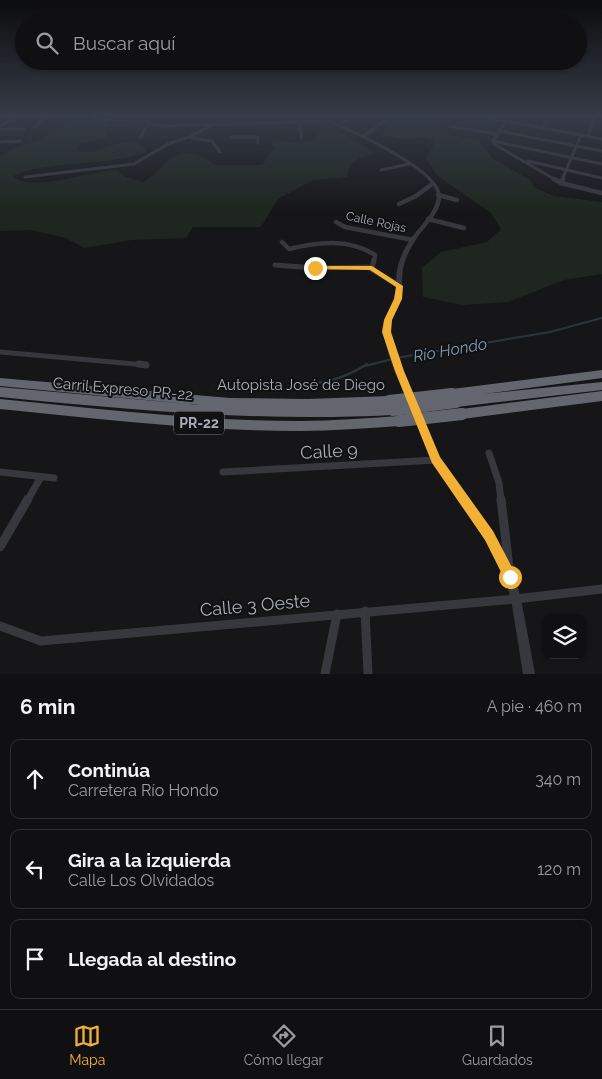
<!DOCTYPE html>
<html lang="es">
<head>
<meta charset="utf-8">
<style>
  body { margin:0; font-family:Raleway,sans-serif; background:#1e1e20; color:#f1f3f6 }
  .controls { position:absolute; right:15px; bottom:15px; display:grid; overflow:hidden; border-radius:10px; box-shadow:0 1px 4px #0004 }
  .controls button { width:45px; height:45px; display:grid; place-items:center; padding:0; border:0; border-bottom:1px solid #303032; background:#101012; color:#f1f3f6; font:25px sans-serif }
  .stop { position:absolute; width:15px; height:15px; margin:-11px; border:4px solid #f2b134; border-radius:50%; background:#fff }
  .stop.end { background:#f2b134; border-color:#fff; box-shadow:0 1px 5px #0008 }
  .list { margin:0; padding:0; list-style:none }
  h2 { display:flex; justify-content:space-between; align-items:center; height:65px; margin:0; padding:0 20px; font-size:21px }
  h2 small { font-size:16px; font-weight:400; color:#9c9d9f }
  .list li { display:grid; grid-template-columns:32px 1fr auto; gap:15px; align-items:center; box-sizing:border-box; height:80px; margin:0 10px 10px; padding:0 10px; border:1px solid #303032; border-radius:10px }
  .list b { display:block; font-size:19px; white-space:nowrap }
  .list p { margin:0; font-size:16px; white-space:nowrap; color:#9c9d9f }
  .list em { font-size:16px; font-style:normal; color:#9c9d9f }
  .icon { flex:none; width:28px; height:28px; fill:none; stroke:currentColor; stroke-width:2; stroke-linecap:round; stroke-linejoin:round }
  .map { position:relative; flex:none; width:602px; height:674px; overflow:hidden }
  .search { position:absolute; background:#101012; box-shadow:0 1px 4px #0004; left:15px; right:15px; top:15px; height:55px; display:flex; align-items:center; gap:12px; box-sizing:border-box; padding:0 18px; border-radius:28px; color:#9c9d9f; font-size:19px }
  .sheet { height:335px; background:#101012 }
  nav { display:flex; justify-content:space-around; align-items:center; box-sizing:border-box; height:70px; border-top:1px solid #303032; background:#101012; font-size:14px; color:#9c9d9f }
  nav a { display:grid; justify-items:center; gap:2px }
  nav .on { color:#f2b134 }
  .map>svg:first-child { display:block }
</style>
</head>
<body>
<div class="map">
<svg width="602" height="674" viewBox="0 0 602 674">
  <rect width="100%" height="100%" fill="#161618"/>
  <!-- green -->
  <g fill="#1e261f">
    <path d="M97,117L103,119L110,125L104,129L108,137L79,144L77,150C95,153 103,148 119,143C128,140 138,144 146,147V152C103,168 55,158 13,176C29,194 94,170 117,170L125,177L143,182C158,174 158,168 170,159C183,148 203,154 214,165H262L274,148L271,142L273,139C289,142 299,146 315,139L316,134C337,123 357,143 375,153C359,158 350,160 347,177L313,180L278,199L261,227H193L186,238L132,240L84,248L66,238L31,230L0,231V156L16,147L37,141L59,126Z"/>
    <path d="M400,117H445L449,120L437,128L445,134L478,139L493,159L530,180L535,188L554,196L602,202V274L564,280L508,302L463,305L423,297L422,268L441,252L487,242L501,229L491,213L438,176L426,159L435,142L424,137L401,139L382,134L388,125Z"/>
    <path d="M462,117L501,121L495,129L456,122Z"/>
  </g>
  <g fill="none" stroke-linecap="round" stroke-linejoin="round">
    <!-- stream-far1 -->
    <g stroke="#2c353c" stroke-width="2">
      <path d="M396,358L550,332L602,318"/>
      <path d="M365,366L392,359"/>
    </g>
    <!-- stream -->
    <path stroke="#2c353c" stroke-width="2.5" d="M299,386C325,383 346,378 367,364"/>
    <!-- minor-far4 -->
    <g stroke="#37383d" stroke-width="3">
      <path d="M485,117L602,139"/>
      <path d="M508,117L493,141L497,146L556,180"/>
      <path d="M94,120L151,121"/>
      <path d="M299,123L301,137"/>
      <path d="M150,124L163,126L332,121"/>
      <path d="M339,124L354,117"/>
      <path d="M0,126L15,117"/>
      <path d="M450,126L496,134"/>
      <path d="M542,127L550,117"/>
      <path d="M34,128L46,117"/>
      <path d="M0,129H24"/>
      <path d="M499,131L602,151"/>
      <path d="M363,136L391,117"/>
      <path d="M588,136L594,117"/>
      <path d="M231,137H258V143"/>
      <path d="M140,138L152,117"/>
      <path d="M191,138L212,141L220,152"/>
      <path d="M493,141L602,164"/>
      <path d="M0,142L21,141"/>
      <path d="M528,161L602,178"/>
      <path d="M381,170L409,164"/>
      <path d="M25,177L134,164L168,144L189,137L212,125"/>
      <path d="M562,180L581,135"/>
    </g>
    <!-- minor-far3 -->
    <g stroke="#37383d" stroke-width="4.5">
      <path d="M554,179L561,183L602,193"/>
      <path d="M561,183L563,179"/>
      <path d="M438,195L457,200"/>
      <path d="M399,204L416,196L432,184"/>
      <path d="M428,219L464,228"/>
      <path d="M336,222L345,227L413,240"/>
      <path d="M282,242L289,249C318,242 349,238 375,255L374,261"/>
    </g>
    <!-- minor-far2 -->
    <g stroke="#37383d" stroke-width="5">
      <path d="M275,265L315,268L368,267L400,286"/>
      <path d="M372,268L374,260"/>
      <path d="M0,352L146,365"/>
    </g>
    <!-- minor-far1 -->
    <g stroke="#37383d" stroke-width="7">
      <path d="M139,364L146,365"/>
      <path d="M489,453L499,483L501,501"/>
      <path d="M0,472L54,478"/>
      <path d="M223,472L436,460"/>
      <path d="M27,501L41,477"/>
    </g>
    <!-- minor -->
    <g stroke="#37383d" stroke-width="9">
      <path d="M501,499L509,568"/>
      <path d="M0,547L28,499"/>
      <path d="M365,611L368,674"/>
      <path d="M0,626L41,641L516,599L602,589"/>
      <path d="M325,674L337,614"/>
    </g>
    <!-- tertiary -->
    <g fill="#37383d" fill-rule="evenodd">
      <path d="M319,117H323C347,127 439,167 441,195C442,212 425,226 417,238C411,247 405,258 403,269C402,277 402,284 402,292C401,303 393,310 391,320C387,345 406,378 415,400L414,402L411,403L408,402L407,400C398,378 380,344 385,320C387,311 393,305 395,296C397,284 395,273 399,262C402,254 406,245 411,238C420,226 443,205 435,189C430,179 419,171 410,165C391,152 371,142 350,132C340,127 329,123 319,117Z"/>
      <path d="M418,414L421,415L422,417L439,457L493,532L514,573L521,599L535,674H523L511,599L505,578L485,540L433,463L414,417L415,415Z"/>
    </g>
    <!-- motorway -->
    <g fill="#63666e" fill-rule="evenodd">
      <path d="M602,370V378L484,394L602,382V390L456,407L452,405L450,402L452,399L448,397L446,394L448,391L452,389Z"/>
      <path d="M0,378L230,398L308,399L389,396L393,398L395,401L390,405L397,407L399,410L397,413L393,415C260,422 132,410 0,397V387L199,405L0,386Z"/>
      <path d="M602,391V401L462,419L458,418L456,414L458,410L462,409Z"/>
      <path d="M0,399C100,409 200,421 300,421C333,421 366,418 399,416L403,417L405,421L403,425L399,426C366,428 333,431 300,431C200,431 100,419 0,409Z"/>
    </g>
    <!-- motorway-bridge -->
    <g stroke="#63666e" stroke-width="12">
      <path d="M389,401L452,394"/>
      <path d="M393,410L456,402"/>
      <path d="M399,421L462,414"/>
    </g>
  </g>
  <!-- sky -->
  <linearGradient id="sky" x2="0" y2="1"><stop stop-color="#0c0c0d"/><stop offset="0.55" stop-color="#363c48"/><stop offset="1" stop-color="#363c48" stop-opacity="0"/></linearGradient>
  <rect width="602" height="211" fill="url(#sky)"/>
  <!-- route -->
  <path fill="#f2b134" d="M315,266H372L403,286L402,299L392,320L391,332L404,371L440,457L493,531L515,573L516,577L515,582L510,584L506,582L485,540L432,463L395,371L382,332L384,320L394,299L396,287L370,270L312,269Z"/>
  <g text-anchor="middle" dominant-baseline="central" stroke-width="4" stroke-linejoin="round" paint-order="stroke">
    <!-- far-street labels -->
    <g font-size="12" fill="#a8adb8" stroke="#111113">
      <text transform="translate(376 222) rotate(12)">Calle Rojas</text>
    </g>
    <!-- shield labels -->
    <rect fill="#111113" stroke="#7b7e86" stroke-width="1" x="174" y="411.5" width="50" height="23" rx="4"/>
    <g font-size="14" font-weight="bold" fill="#a8adb8">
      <text x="199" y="423">PR-22</text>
    </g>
    <!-- street labels -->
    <g font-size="15" fill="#a8adb8" stroke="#111113">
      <text x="301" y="385">Autopista José de Diego</text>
      <text transform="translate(123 389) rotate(5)">Carril Expreso PR-22</text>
    </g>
    <!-- water labels -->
    <g font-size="16" font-style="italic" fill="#7f9bb3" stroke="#111113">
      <text transform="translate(450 350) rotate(-10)">Río Hondo</text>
    </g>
    <!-- near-street labels -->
    <g font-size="18" fill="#a8adb8" stroke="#111113">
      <text transform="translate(329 451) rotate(-3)">Calle 9</text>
      <text transform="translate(255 605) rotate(-5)">Calle 3 Oeste</text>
    </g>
  </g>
</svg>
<div class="controls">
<button><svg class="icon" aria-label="layers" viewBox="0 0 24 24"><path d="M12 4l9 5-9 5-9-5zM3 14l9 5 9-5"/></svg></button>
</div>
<div class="stop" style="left:510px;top:577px"></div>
<div class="stop end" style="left:315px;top:268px"></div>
<div class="search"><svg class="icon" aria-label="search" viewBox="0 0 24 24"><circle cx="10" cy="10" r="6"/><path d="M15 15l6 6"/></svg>Buscar aquí</div>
</div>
<section class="sheet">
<h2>6 min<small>A pie · 460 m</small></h2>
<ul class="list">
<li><svg class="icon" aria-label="ahead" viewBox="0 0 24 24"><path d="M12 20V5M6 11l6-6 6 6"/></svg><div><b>Continúa</b><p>Carretera Río Hondo</p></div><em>340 m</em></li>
<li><svg class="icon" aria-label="left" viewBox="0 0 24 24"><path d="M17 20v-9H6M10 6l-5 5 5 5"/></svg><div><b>Gira a la izquierda</b><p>Calle Los Olvidados</p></div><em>120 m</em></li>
<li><svg class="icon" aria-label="arrive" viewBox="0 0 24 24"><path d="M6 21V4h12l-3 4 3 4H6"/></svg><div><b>Llegada al destino</b></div></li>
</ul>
</section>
<nav>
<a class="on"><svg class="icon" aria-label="map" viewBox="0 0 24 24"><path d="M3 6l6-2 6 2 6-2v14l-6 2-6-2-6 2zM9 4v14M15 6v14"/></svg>Mapa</a>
<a><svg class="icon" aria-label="directions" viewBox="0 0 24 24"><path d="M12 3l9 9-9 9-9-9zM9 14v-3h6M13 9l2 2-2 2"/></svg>Cómo llegar</a>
<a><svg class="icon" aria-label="saved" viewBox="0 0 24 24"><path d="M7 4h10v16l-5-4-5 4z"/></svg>Guardados</a>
</nav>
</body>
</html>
